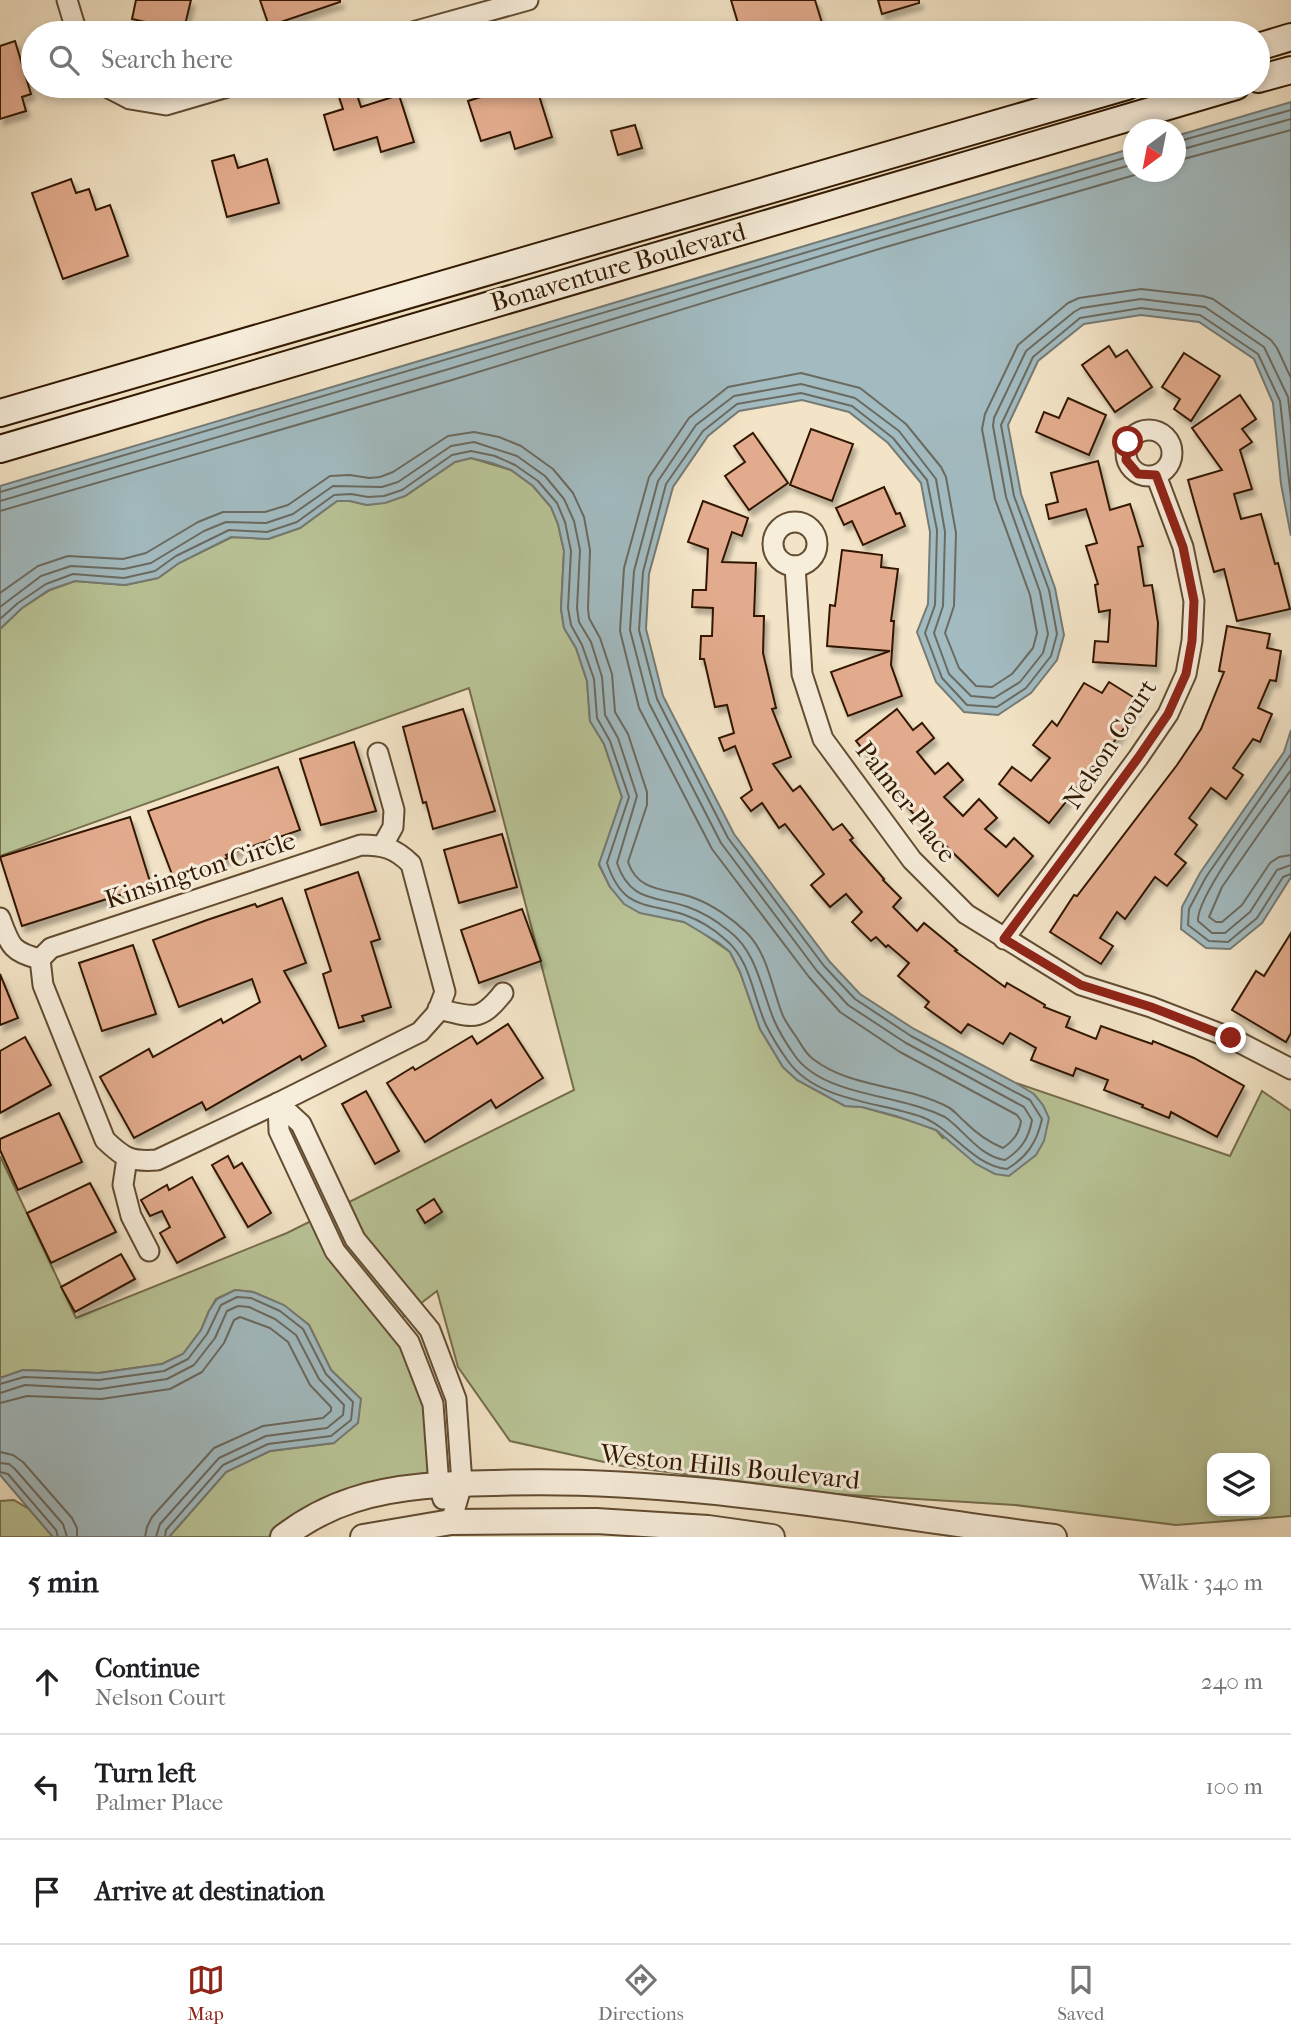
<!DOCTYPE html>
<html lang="en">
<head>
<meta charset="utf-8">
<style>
  body { margin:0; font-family:"IM FELL French Canon",serif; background:#f6f6f6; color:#202124 }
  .controls { position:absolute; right:21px; bottom:21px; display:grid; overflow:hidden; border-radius:14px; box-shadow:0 4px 10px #0003 }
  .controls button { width:63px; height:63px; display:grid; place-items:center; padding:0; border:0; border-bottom:2px solid #e0e0e0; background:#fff; color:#202124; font:35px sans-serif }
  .compass { position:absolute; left:1123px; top:119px; width:63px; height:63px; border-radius:50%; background:#fff; box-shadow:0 4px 10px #0003; rotate:212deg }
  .stop { position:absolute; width:21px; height:21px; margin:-16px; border:5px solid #8f2418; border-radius:50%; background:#fff }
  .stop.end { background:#8f2418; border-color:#fff; box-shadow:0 2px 7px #0008 }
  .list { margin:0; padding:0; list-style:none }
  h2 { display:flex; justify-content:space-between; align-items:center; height:91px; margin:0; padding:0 28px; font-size:30px }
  h2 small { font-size:23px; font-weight:400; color:#757577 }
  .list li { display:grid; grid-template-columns:46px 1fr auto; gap:21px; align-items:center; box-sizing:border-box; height:105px; padding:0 28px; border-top:2px solid #e0e0e0 }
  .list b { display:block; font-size:26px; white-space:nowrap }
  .list p { margin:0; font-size:23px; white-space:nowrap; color:#757577 }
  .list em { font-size:23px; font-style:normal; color:#757577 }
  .icon { flex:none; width:38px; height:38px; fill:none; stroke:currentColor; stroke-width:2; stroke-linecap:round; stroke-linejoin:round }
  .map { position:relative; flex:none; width:1291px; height:1537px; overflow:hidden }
  .search { position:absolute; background:#fff; box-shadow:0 4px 10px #0003; left:21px; right:21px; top:21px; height:77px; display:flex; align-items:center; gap:18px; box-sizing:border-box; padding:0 24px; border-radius:38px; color:#757577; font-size:26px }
  .sheet { height:406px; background:#fff }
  nav { display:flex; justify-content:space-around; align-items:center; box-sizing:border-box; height:98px; border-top:2px solid #e0e0e0; background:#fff; font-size:19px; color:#757577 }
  nav a { display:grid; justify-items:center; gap:4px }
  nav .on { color:#8f2418 }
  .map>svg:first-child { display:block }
</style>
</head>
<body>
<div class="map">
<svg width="1291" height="1537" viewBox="0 0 1291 1537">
  <defs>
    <filter id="shadow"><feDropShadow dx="3.5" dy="6" stdDeviation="2" flood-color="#0004"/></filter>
  </defs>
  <rect width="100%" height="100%" fill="#f3e4c7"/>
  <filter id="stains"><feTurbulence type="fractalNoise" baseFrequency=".00286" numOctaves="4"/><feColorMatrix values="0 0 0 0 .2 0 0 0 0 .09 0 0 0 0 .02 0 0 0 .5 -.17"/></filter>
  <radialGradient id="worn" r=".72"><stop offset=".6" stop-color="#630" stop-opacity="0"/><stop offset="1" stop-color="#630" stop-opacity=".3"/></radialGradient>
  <!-- green -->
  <g fill="#b9c497" stroke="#766e4c" stroke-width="2" fill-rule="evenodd">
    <path d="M471,458L511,470L533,486L551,507L558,524L564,551L561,609L564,628L576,648L587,681L590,721L604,744L622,797L599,865L610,887L666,918L684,922L700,931L730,952L740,972L760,1029L783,1067L797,1080L845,1106L862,1107L919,1123L936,1130L943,1138L1034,1095L1016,1083L1230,1156L1262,1091L1291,1111V1516L1176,1525L1015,1505L835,1494L622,1466L510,1441L458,1367L437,1291L394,1324L433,1404L429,1473L424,1479L294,1518L268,1537H169L226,1472L270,1451L334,1443L361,1399L331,1370L309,1325L283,1305L253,1292L235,1290L216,1299L209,1311L201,1330L183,1354L162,1364L99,1373L23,1370L0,1378V1156L76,1318L287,1233L574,1090L469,688L0,856V629L22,608L50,590L75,581L125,585L158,578L179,563L232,537L268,539L300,528L337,501H350L367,505L405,496L455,462ZM1212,1458H1265V1511H1212Z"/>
    <path d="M14,1500L29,1509L53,1537H0V1501Z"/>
  </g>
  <!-- water -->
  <g fill="#a2bbc1" stroke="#757a74" stroke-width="2">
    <path d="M1291,102V536L1281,484L1273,403L1254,359L1199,322L1141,315L1084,324L1038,361L1008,425L1021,494L1055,588L1064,635L1057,660L1031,693L998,715L964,712L936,682L917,632L928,604L930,532L921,483L888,443L849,412L802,400L739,411L708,436L673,487L649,574L646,629L663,696L734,834L830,962L860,994L914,1029L1016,1083L1034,1094L1043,1105L1049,1118L1044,1141L1036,1155L1009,1176L995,1174L976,1164L936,1130L896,1116L862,1107L845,1106L797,1080L783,1067L760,1029L740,972L730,952L719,943L684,922L640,913L624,904L610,887L599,864L622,797L604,744L590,721L587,681L576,648L564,628L561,609L564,551L558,524L551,507L533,486L511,470L492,463L471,458L455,462L405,496L385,503L367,505L350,501H337L300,528L268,539L231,537L179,563L158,578L125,585L75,581L49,590L22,608L0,629V486C378,374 755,258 1133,148L1134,172H1176V136Z"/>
    <path d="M1291,730V877L1262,923L1230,949L1206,948L1181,929L1182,907L1200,873L1284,752Z"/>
    <path d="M235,1290L253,1292L284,1305L309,1325L331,1370L361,1399L358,1423L334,1443L270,1451L226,1472L169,1537H53L0,1475V1378L23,1370L99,1373L162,1364L183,1354L201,1330L209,1311L217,1299Z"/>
  </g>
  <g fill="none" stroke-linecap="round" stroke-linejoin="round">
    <!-- shore -->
    <g stroke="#6a6a60" stroke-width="2">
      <path d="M1176,142L1291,110"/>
      <path d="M1176,151L1291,119"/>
      <path d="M1176,161L1291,130"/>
      <path d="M0,492L1134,155"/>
      <path d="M0,501L449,369L876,239L1134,164"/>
      <path d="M0,511L452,380L879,249L1145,172"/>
      <path d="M0,593L38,566L68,556L123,559L146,553L198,522L223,512H265L288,505L330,476L350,475L369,478L380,477L393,472L448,436L474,432L499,437L521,446L553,469L573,493L584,517L590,550L588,608L589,618L600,638L612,674L615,712L628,734L647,792V805L628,862C639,894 668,888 694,898C713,905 733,919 747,933C768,954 772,989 783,1016C787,1024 792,1031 797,1038C802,1046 806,1054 813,1059C852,1089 905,1084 948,1107C954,1110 958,1116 964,1121C975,1132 988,1142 1003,1148C1013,1141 1019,1134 1021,1121L1017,1115L900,1052L840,1012L809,977L712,849L639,708L620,631L624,568L649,477L689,418L728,387L801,373L860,388L906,424L941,467L946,477L956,533L954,606L945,633L959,668L976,686L992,687L1012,674L1033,648L1037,633L1030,595L995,499L982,429L985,414L1018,345L1068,303L1079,298L1141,289L1203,296L1213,299L1271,340L1277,348L1291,378"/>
      <path d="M0,607L41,576L71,566L124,569L151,563L204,531L226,522L266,523L293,514L333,486L382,487L398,482L451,446L474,442L517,456L545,476L564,499L574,521L580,550L577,608L579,622L591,642L602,677L605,715L618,738L637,796L617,863C630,902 655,896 688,907C702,912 718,922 729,931C757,952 761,989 774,1020C779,1032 788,1046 795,1056C822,1093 885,1094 925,1109C932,1111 939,1114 945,1117C965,1131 979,1156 1005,1160C1021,1150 1029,1138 1032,1120L1024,1107L906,1043L848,1005L817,971L721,843L649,703L630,630L634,571L658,481L696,425L734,396L801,384L855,398L899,431L936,479L945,532L943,606L934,633L949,674L971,696L994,698L1020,682L1043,653L1048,634L1040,592L1006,497L993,426L994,418L1026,351L1074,312L1081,308L1141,299L1205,307L1264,347L1288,397L1291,424"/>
      <path d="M0,619L18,603L46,584L73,574L124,578L155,571L176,556L229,530L267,532L297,522L334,495L351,494L368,497L384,496L402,490L452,455L471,451L495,456L515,465L538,481L557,503L565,522L571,551L568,608L571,625L582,645L594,679L597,718L610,741L629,797L607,863C623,911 646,902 685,915C699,920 715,930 726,940C751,961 753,997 766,1025C772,1037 780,1050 788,1061C816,1101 880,1102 922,1117C953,1129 972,1165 1007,1169C1027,1157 1037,1142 1042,1119L1030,1100L911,1036L855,999L824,966L728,838L657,699L639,630L643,572L666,484L703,431L737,404L801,393L852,406L893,438L927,480L937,530L935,605L925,633L942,678L967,705L997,707L1026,688L1051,656L1057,634L1049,590L1014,496L1001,425L1033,357L1080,318L1141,308L1200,315L1258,354L1280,401L1291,498"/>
      <path d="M1291,754L1206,877L1189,909L1188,925L1209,941L1228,942L1257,918L1283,877L1291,874"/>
      <path d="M1291,770C1272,797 1196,895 1198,921L1212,933H1225L1250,912L1277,870L1291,865"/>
      <path d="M1291,788L1222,887L1209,917L1216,922H1222L1242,905L1270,863L1279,857L1291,855"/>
      <path d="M0,1384L24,1377L99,1380L164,1371L188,1359L207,1334L221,1305L237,1297L251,1298L280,1311L303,1329L326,1374L353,1402L351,1420L331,1436L268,1444L223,1465L166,1530L165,1537"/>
      <path d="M0,1393L25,1385L100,1389L167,1379L194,1365L215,1338L227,1311L238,1306L249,1307L275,1319L296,1335L319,1379L344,1405L343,1415L327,1428L266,1436L219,1458L160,1524L156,1537"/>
      <path d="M0,1403L27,1396L101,1399L170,1389L202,1372L224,1343L234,1320L240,1317L270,1328L288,1342L310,1385L331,1407V1411L323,1418L263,1426L214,1448L152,1517L147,1527L145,1537"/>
      <path d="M0,1452L13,1455L23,1462L72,1518L77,1528V1537"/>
      <path d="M0,1463L9,1464L15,1469L63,1524L67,1537"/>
      <path d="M0,1472L8,1474L56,1530L58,1537"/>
    </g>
  </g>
  <!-- building -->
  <g fill="#e2ab8d" stroke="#321900" stroke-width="2" filter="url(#shadow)">
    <path d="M136,0H191L183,33H171L172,28L132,19Z"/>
    <path d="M260,0H340V2L269,26Z"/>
    <path d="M731,0H815L825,33H741Z"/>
    <path d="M878,0H919V3L882,14Z"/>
    <path d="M15,41L31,94L22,97L26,111L0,119V46Z"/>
    <path d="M344,86H354L361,107L399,95L414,142L381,152L377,137L334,150L324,115L343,109L336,88Z"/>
    <path d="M516,86H536L552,137L515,149L510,132L481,141L468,101Z"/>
    <path d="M635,125L642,148L618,155L611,131Z"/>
    <path d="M234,155L238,168L267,159L279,203L227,217L212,161Z"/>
    <path d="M71,179L76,193L89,189L96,210L110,205L128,256L63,279L32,193Z"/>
    <path d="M1109,346L1116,357L1127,350L1152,387L1115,412L1082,365Z"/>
    <path d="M1184,353L1220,376L1191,421L1174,409L1180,399L1162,387Z"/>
    <path d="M1240,395L1256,419L1242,429L1252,442L1240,450L1252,489L1234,494L1241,519L1261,514L1275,564L1278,563L1290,609L1237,621L1224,569L1214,572L1188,480L1222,470L1192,428Z"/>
    <path d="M1068,398L1106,415L1089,455L1036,432L1044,412L1059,418Z"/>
    <path d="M811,429L853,444L832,501L790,485Z"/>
    <path d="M753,433L788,483L749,510L725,476L745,462L734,446Z"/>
    <path d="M1098,461L1110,510L1130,504L1143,546L1138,547L1144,586L1152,585L1158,623L1156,666L1093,662L1095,641L1108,642L1110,610L1099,612L1095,585L1098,584L1086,546L1097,543L1086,509L1049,519L1046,505L1058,502L1051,473Z"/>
    <path d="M884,487L896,514L900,513L905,526L863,545L852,521L844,525L836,508Z"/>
    <path d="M703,501L748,518L742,536L732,532L722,562L756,563L754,616H764L763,653L776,708L772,709L791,757L773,764L793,791L800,786L833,830L842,824L853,838L850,840L884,879L883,880L901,898L893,907L917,931L924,923L957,950L955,951L1005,987L1007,983L1045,1005L1044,1007L1070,1017L1066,1027L1096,1039L1101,1026L1152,1044L1153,1041L1194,1058L1244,1086L1217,1137L1171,1112L1169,1118L1142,1107L1143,1105L1104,1090L1108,1080L1076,1068L1073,1076L1031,1060L1036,1048L1010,1033L1003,1044L968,1024L961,1033L925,1007L929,1002L898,976L909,963L888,945L886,947L876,937L871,941L852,922L862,912L846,894L830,907L811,885L824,874L785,824L779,828L762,803L751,811L741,798L752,790L735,746L724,751L719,738L734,733L727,705L715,707L704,659H700L701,636H712L713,608L692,607L693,590H706L708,549L688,542Z"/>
    <path d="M842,550L882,555L881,567L898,569L891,621H894L891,665L902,696L848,716L831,672L890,651L827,646L830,605L835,606Z"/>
    <path d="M1227,626L1270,634L1267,648L1281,651L1276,681L1270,680L1258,708L1272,714L1260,742L1253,739L1233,768L1243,775L1226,799L1211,788L1189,818L1197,825L1175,854L1186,863L1167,886L1155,877L1125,919L1117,912L1100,938L1113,946L1101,964L1050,932L1074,895L1077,896L1177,765L1201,729L1224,672L1219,671Z"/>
    <path d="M1109,682L1141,702L1120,734L1049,823L999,784L1012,767L1031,781L1050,758L1033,745L1052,721L1057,726L1084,683L1102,693Z"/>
    <path d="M463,709L495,811L433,829L426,802L423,803L403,727Z"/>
    <path d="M897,709L913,730L922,723L934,738L917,752L935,774L948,763L963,780L944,797L963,816L979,799L997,818L985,829L1006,847L1014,838L1033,856L998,896L919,820L888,785L890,783L856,741Z"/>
    <path d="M354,742L376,811L321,825L300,759Z"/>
    <path d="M278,767L300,830L226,855L228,858L198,869L197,868L173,877L148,811Z"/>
    <path d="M130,817L151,885L22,926L0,857Z"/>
    <path d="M502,834L517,887L459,903L444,850Z"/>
    <path d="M358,872L380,939L371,942L391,1007L362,1016L364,1021L339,1028L323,974L331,971L305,890Z"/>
    <path d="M282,898L306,963L284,971L326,1046L302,1060L300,1056L206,1110L202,1102L134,1138L100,1077L149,1049L153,1057L221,1019L223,1023L260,1002L252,979L179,1007L153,940L207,920L255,904L257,907Z"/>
    <path d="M522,909L541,961L479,983L461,930Z"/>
    <path d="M1291,933V1033L1286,1042L1232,1010L1256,971L1264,976Z"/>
    <path d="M133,945L156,1014L102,1031L79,963Z"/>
    <path d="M0,974L18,1018L0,1025Z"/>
    <path d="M508,1024L543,1078L496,1108L491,1100L425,1142L387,1083L413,1067L415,1070L472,1036L477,1044Z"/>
    <path d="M25,1037L51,1085L0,1113V1051Z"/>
    <path d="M366,1091L399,1151L375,1164L342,1104Z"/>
    <path d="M59,1113L82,1162L18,1190L0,1150V1139Z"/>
    <path d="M228,1156L234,1168L242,1163L271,1213L248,1227L212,1165Z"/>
    <path d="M192,1177L225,1237L177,1263L160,1233L170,1227L162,1211L150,1216L141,1200L167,1185L169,1190Z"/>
    <path d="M90,1183L116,1232L51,1263L27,1213Z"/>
    <path d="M434,1199L442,1212L425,1223L417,1210Z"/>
    <path d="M121,1254L135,1279L75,1312L61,1287Z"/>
  </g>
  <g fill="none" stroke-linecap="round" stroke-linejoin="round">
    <defs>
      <g id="minor">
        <path d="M67,0L77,33"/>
        <path d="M409,33L528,0"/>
        <path d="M105,86L130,99L166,105L231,86"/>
        <circle cx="1149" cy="453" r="23"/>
        <circle cx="795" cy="544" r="22"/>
        <path d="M795,566L802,674L823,739L912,860L966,914L1081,985L1151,1007L1231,1038L1291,1069"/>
        <path d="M378,753L394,810L393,827L383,845"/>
        <path d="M361,845C383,845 395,848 411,864L445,992L437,1013L420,1032L278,1103L157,1160C130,1162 124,1158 105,1140L43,985L40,959L51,948Z"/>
        <path d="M0,918C10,945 11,952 40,959"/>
        <path d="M1004,939L1138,758L1168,714L1186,674L1192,641L1194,601L1183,547L1156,475"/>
        <path d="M438,1009C473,1017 479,1023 503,993"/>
        <path d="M278,1103L301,1124L355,1239L430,1330L456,1399L462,1484L451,1522"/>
        <path d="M278,1103L279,1131L335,1251L409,1342L433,1404L439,1486L443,1499"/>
        <path d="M127,1158L123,1185L131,1216L149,1251"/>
      </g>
      <g id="tertiary">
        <path d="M283,1537C304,1521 328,1508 353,1500C398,1485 449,1484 495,1483C683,1476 868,1514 1054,1537"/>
        <path d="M363,1537L451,1522L596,1521L708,1528L772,1537"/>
      </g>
      <g id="secondary">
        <path d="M1258,47L1291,37"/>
        <path d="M1258,79L1291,70"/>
        <path d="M0,413L1127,86"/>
        <path d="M0,449L1236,86"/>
      </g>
    </defs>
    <!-- minor casing -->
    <use href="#minor" stroke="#624c32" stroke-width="23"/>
    <!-- tertiary casing -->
    <use href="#tertiary" stroke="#624c32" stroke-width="28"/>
    <!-- secondary casing -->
    <use href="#secondary" stroke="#321900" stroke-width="30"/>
    <!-- minor -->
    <use href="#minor" stroke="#f7eddb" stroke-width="19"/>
    <!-- tertiary -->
    <use href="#tertiary" stroke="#f7eddb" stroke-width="24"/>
    <!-- secondary -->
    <use href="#secondary" stroke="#f7eddb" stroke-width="26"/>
  </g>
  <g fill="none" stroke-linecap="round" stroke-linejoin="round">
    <!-- route -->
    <path stroke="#8f2418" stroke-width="9" d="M1128,442L1126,460L1138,474L1156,475L1183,547L1194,601L1192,641L1186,674L1168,714L1138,758L1004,939L1081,985L1151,1007L1231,1038"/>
  </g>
  <g text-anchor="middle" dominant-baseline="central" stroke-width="6" stroke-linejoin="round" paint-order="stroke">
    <!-- street labels -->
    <g font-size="26" fill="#321900" stroke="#f7eddb">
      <text transform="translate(618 267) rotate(-16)">Bonaventure Boulevard</text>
      <text transform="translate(1110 744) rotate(-57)">Nelson Court</text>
      <text transform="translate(906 802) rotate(52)">Palmer Place</text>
      <text transform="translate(200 870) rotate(-18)">Kinsington Circle</text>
      <text transform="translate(730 1467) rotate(6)">Weston Hills Boulevard</text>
    </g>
  </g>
  <rect width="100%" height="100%" filter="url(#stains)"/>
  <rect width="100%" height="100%" fill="url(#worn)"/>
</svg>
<div class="controls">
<button><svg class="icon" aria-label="layers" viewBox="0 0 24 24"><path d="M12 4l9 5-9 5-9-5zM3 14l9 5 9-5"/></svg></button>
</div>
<svg class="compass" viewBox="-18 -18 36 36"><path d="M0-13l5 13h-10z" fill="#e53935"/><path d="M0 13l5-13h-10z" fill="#757577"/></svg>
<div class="stop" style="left:1128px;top:442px"></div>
<div class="stop end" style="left:1231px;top:1038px"></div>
<div class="search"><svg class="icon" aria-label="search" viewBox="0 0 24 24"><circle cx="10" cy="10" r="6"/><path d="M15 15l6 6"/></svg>Search here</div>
</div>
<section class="sheet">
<h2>5 min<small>Walk · 340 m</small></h2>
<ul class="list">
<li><svg class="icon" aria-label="ahead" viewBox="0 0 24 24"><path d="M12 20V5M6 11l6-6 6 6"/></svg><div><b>Continue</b><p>Nelson Court</p></div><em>240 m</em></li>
<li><svg class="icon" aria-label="left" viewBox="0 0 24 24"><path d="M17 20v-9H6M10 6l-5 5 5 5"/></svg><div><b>Turn left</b><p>Palmer Place</p></div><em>100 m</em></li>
<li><svg class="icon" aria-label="arrive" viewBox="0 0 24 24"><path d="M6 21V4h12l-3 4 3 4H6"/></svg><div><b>Arrive at destination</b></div></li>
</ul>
</section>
<nav>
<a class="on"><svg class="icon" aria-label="map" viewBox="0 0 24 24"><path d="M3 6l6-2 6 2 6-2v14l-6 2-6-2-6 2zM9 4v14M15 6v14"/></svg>Map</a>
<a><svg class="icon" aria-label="directions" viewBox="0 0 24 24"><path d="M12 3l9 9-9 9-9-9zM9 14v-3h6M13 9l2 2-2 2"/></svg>Directions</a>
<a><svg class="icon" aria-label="saved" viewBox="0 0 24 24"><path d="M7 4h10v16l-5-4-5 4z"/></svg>Saved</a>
</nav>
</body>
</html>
